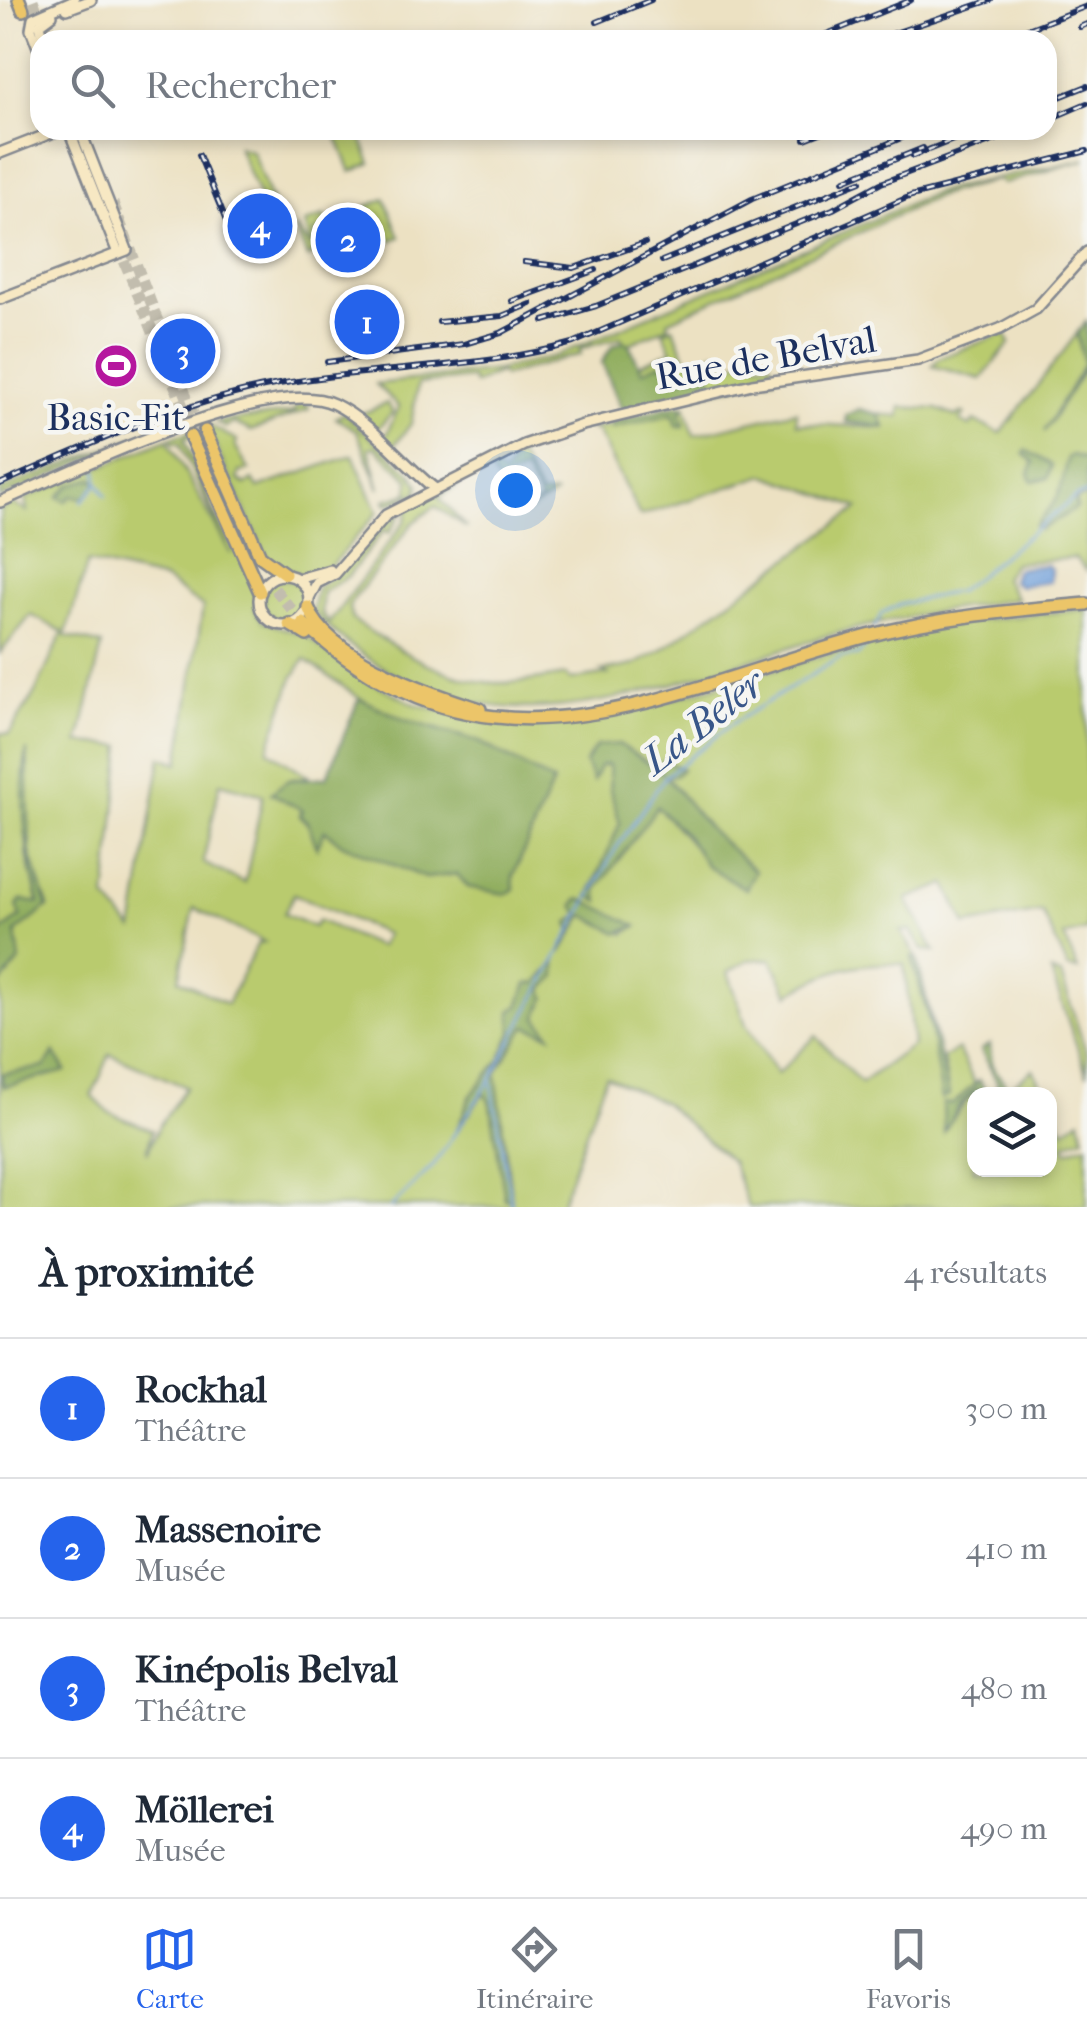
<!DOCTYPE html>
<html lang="fr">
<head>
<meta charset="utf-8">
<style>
  body { margin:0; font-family:"IM FELL French Canon",serif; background:#f2f2f3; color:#1f2937 }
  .controls { position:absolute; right:30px; bottom:30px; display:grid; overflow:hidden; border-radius:20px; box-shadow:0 5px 15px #0003 }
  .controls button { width:90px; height:90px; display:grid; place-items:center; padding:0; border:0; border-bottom:2px solid #e0e1e3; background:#fff; color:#1f2937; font:50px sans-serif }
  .you { position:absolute; left:515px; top:490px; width:35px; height:35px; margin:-25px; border:8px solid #fff; border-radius:50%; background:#1a73e8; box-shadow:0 0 0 15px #1a73e833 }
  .badge { display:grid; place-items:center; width:65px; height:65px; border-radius:50%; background:#2563eb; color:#fff; font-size:32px; font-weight:700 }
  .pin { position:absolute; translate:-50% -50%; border:5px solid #fff; box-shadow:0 2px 10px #0006 }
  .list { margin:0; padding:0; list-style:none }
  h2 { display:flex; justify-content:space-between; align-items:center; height:130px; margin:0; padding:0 40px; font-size:42px }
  h2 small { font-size:32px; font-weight:400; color:#747a83 }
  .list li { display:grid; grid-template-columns:65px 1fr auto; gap:30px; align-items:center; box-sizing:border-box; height:140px; padding:0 40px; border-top:2px solid #e0e1e3 }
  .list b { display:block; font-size:38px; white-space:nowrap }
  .list p { margin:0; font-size:32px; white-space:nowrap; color:#747a83 }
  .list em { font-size:32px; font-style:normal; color:#747a83 }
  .icon { flex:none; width:55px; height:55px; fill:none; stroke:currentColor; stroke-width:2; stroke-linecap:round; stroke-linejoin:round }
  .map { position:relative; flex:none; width:1087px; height:1207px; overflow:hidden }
  .search { position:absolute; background:#fff; box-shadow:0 5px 15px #0003; left:30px; right:30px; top:30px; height:110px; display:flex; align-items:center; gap:25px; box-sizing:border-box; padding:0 35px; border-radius:30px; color:#747a83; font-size:38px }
  .sheet { height:690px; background:#fff }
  nav { display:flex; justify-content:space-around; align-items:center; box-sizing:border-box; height:140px; border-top:2px solid #e0e1e3; background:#fff; font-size:28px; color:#747a83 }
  nav a { display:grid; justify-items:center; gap:5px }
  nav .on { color:#2563eb }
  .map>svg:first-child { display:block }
</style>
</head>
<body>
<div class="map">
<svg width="1087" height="1207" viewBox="0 0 1087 1207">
  <rect width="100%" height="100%" fill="#f6f6f2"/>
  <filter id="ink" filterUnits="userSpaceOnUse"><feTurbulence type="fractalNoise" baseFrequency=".01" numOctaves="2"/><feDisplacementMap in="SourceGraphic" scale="20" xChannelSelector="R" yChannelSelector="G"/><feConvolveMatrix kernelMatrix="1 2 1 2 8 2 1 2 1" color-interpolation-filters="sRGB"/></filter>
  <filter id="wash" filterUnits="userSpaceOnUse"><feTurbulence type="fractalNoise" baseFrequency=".0048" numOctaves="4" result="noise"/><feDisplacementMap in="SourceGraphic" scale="40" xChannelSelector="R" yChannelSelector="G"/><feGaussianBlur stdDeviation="2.25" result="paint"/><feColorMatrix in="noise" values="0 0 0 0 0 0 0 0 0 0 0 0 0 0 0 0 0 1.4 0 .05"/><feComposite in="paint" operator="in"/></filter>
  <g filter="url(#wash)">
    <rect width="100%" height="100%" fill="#ece1c2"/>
    <!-- green -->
    <g fill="#b9cb6e" stroke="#6a7d66" stroke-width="2.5" fill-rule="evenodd">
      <path d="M334,130H358L371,163L351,172Z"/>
      <path d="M238,147L252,151L270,198L261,202Z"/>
      <path d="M1087,159L1002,184L999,179L938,196L668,321L669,326L625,346L621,337L580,349L581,354L503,376L500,372L474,384L471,378L418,384L411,424L392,448L384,439L399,407L376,384L499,370L556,356L935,193C987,178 1035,172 1087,159Z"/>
      <path d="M385,199L400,237L380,244L365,207Z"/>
      <path d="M271,200L287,239L280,242L262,204Z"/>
      <path d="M242,213L257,251L245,253L236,228L241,226L236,215Z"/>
      <path d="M324,216L329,228L314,234L321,252L307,257L295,227L311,246L305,223Z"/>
      <path d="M673,327L689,364L716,352L723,367L738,361L772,363L774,377L622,412L716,386L709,373L677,379L642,372L639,365L672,351L663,331Z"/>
      <path d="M1080,330L1087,361V460L1066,469L1065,487L1041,529L1077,508L1075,500L1087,495V571L1075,558L1014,563L1004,578L1017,599C951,609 887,619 823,637C635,693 478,775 312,612L317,587C353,566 369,531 403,510L389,533L384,530L348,576L323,592L321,613L329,623L406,520L408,507L470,477L439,498L467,528L435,506L412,524L353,600L349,607L353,620C393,647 446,681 496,683C519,684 544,678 567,675L570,680L608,674L602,671L634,665L660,651L859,508L765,475L640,516L597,431L590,429L674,414L684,425L680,411L685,406L694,435L796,411L797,423L883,428L879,414L899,417L901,407L937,409L957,417L961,413L965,414L960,421L970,426L974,421L1001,433Z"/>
      <path d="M1005,333L1010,343L981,379L932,366L939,358Z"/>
      <path d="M387,403L393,412L375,431L359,415Z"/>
      <path d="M307,404L309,409L251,431L234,423L225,427L216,422L292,413L298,405Z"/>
      <path d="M344,413L412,474L419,485L417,493L387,505L385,500L409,493V479L375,447L369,448L380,489L357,431L336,418Z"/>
      <path d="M165,426L0,498V491L15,484Z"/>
      <path d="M210,426L237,440L235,446L249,470L240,472L238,479L246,485L253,480L258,488L353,455L378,512L329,568L301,575L269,564L208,430L184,439L214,511L257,587L255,609L262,621L305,635L357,675L415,704L495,723L589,722L888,637L969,621L1087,609V930L1064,936L1078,970L1068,968L1042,912L966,925L946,884L907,899L935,951L923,950L911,931H901L917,958H912L949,1095L943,1058L958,1049L975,1084L953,1105L944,1130L977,1088L981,1094H974V1170H1050V1102L1064,1130L1080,1119L1084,1137L1065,1144L1067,1151L1087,1144V1207H748L732,1162L664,1103L606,1076L560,1207H0V985L19,961L15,932L48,906L30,854L26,757L27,855L39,905L0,932V733L9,734L35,693L63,632L31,615L0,653V509L13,504L27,511L25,498L167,439L231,554L179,442L174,443L170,438ZM88,562L165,580L203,607L179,763L161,757L133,930L106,898L122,746L79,743L102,645L65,636ZM305,659L359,698L405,720L478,741L553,782L513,876L514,889L506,894L468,887L457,874L426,878L340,843L325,830L313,831L300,815L302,810L288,780L308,776L268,750L293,678ZM619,744L664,774L712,832L755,871L746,889C706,869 689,838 657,806L590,896L620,823L610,789L609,764H601ZM220,783L263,795L245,883L203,863ZM294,894L386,934L379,947L318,920L314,927L284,914ZM583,900L588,904L636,926L625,934L578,912ZM194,908L264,942L258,943L227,1004L179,979ZM771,959L789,994C833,968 853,962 904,964L913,1045L861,1083L816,1036L777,1074L746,1025L728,972L748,960ZM110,1054L186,1087L159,1126L147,1153L152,1130L108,1112L92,1096Z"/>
      <path d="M518,454L541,495L556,494L523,515L541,501L524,471L498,482L490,470L476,474L492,467L503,475Z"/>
      <circle cx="284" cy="600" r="21"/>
      <path d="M1051,972L1061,975L1087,1055V1075Z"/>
      <path d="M1033,1069L1046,1094H1001Z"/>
    </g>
    <!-- forest -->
    <g fill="#92af61" stroke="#566f60" stroke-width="2.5">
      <path d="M1087,321V365L1044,432L1084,364L1077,333Z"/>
      <path d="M623,341L629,344L642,371L661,363L677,379L709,373L716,386L622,410L602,362L612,346Z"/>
      <path d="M679,405L685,406L680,412L684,426H677L673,414L613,428L611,421Z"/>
      <path d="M859,409L879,414L885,427L846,422V415Z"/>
      <path d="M1026,450L1052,465L1048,478L1032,481L1029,473L1034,462L1024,454Z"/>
      <path d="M1073,455L1087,460V495L1075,500L1077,508L1041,529L1035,526C1061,496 1060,495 1068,457Z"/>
      <path d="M93,478L98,483L85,498L72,496L66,501L58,497L70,485Z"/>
      <path d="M359,698L405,720L477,741L553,782L513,876L514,889L506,894L468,887L457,874L426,878L340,843L325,830L317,848L308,823L300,815L302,810L271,793L288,780L327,777Z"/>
      <path d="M619,744L661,772L659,765L664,760L682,769L675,776H665L712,832L755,871L746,889L706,865L687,836L657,807L597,889L599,901L589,896L620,823L610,789L609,765H601L593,781L585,763L596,746Z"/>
      <path d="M27,750L30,854L48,907L16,932L20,961L0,985V932L21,917L17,906L21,900L39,903C27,854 17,801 27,750Z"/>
      <path d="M579,899L584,900L637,926L618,933L584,915L561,953L572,931L569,922L580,916L574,905Z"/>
      <path d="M912,957L917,958L949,1096L942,1099L929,1020Z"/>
      <path d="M556,961V977L543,989L546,998L537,1017L551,1035L526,1026L496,1073L512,1201L505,1199L490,1101L483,1094L456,1132L470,1097L501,1058L512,1032L511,1011L519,1006L527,984L537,983Z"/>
      <path d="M990,1044L992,1065L1008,1088L1001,1094H990L998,1084L981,1050Z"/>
      <path d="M54,1052L66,1071L4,1087L1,1074L45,1067Z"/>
      <path d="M979,1080L988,1094L976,1089L960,1105L944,1132L943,1103L953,1104Z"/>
    </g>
    <!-- water -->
    <path fill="#6f9fd9" stroke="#45679c" stroke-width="2.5" d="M1047,565L1051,569L1050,582L1020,586L1012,581L1016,569Z"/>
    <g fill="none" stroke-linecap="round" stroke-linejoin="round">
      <!-- stream -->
      <g stroke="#6f9fd9" stroke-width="2.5">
        <path d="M97,470L98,483L106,496"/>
        <path d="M82,502L97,484"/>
        <path d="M874,628L882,613L901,604L959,591L1077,496L1087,494"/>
        <path d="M491,1080L512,1207"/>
        <path d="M391,1207L433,1166L491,1079L615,850L665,777L730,725L841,657L858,655L869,640"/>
      </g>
    </g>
  </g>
  <g filter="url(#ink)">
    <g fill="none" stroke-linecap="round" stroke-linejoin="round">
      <!-- trunk-tunnel -->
      <g stroke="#c2bdae" stroke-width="11" stroke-dasharray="11 5.5" stroke-linecap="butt">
        <path d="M33,0L48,40"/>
        <path d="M113,203L199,429"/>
        <path d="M118,246L194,433"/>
        <path d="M264,576L303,623"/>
      </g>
      <defs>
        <g id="secondary">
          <path d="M67,9L91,0"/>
          <path d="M43,40L40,24L52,15"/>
          <path d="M40,52L31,29L33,18L74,0"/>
          <path d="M69,130L118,253"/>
          <path d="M0,153L59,130"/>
          <path d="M0,299L127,250L80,130"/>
          <path d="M0,502C67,474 268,373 334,404C371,422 402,463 434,488"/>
          <circle cx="284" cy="600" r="25"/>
          <path d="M298,579L330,570"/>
          <path d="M309,598L317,583L335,574L386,515L524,445L583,425L752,384L918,360L1000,329L1036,309L1087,252"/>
        </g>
        <g id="trunk">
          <path d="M19,0L23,10"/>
          <path d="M205,431L260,556L285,574"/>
          <path d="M190,436L260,592"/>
          <path d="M308,607C327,658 432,694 480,709"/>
          <path d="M303,623C491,797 661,691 868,636C940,617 1013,610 1087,604"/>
          <path d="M289,624L307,635"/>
        </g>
      </defs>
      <!-- secondary casing -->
      <use href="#secondary" stroke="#848890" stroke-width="14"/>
      <!-- trunk casing -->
      <use href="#trunk" stroke="#848890" stroke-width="16"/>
      <!-- secondary -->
      <use href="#secondary" stroke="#f7e8c3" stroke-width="9"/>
      <!-- trunk -->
      <use href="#trunk" stroke="#ecc569" stroke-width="11"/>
      <defs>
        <g id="rail">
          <path d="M597,22L651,0"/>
          <path d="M1080,27L1087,24"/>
          <path d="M812,40L911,0"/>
          <path d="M874,40L991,0"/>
          <path d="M1000,40L1087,6"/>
          <path d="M1047,102L1087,86"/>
          <path d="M1047,120L1087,103"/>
          <path d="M805,139L828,130"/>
          <path d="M199,155L240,255"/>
          <path d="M913,156L978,130"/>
          <path d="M844,180L923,148"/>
          <path d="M662,261L861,181"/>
          <path d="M524,262L574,268L645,243"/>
          <path d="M512,301L596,270"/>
          <path d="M544,321L596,306L833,209L881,183L1022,130"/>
          <path d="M439,322L502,316L531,304"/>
          <path d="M327,362L464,344L501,333L752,199L921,130"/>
          <path d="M0,484C89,444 182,402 279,384C376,366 478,370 573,343L911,196L1087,151"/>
        </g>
      </defs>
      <!-- rail casing -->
      <use href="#rail" stroke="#1b2f5e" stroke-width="6"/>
      <!-- rail -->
      <use href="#rail" stroke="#f6f6f2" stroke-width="2.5" stroke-dasharray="8" stroke-linecap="butt"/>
    </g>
  </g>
  <!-- icons -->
  <defs>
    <symbol id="stadium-disc" viewBox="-11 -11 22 22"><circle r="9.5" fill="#b5179e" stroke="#f6f6f2"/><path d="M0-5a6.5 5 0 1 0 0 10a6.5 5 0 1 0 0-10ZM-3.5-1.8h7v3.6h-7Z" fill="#fff"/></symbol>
  </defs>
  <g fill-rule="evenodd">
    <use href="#stadium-disc" x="91" y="341" width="50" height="50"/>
  </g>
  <g text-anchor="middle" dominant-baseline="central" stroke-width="9" stroke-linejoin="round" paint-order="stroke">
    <!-- street labels -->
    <g font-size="38" fill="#1b2f5e" stroke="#f6f6f2">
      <text transform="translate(766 358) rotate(-10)">Rue de Belval</text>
    </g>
    <!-- poi labels -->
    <g font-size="38" fill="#1b2f5e" stroke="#f6f6f2">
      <text x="116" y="417">Basic-Fit</text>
    </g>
    <!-- water labels -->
    <g font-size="40" font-style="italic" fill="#385689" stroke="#f6f6f2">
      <text transform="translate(703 722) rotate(-38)">La Beler</text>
    </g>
  </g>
</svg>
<div class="controls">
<button><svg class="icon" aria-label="layers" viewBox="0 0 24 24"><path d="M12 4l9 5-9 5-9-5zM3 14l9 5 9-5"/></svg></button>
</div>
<div class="you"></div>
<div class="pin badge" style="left:367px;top:322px">1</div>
<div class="pin badge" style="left:348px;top:240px">2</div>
<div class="pin badge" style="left:183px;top:351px">3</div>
<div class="pin badge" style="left:260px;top:226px">4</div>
<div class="search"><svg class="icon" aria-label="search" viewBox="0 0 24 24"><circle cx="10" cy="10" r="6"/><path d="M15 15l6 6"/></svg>Rechercher</div>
</div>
<section class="sheet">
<h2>À proximité<small>4 résultats</small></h2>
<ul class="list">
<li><span class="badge">1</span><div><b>Rockhal</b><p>Théâtre</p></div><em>300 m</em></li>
<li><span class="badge">2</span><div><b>Massenoire</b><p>Musée</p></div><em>410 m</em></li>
<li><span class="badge">3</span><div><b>Kinépolis Belval</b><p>Théâtre</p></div><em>480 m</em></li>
<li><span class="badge">4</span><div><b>Möllerei</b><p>Musée</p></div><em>490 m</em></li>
</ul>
</section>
<nav>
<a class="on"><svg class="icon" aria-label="map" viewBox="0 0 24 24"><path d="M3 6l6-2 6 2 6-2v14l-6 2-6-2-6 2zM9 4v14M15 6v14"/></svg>Carte</a>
<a><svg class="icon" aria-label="directions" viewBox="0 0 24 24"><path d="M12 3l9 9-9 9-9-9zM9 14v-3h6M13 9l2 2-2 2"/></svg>Itinéraire</a>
<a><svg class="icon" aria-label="saved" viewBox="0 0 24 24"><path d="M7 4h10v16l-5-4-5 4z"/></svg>Favoris</a>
</nav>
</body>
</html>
